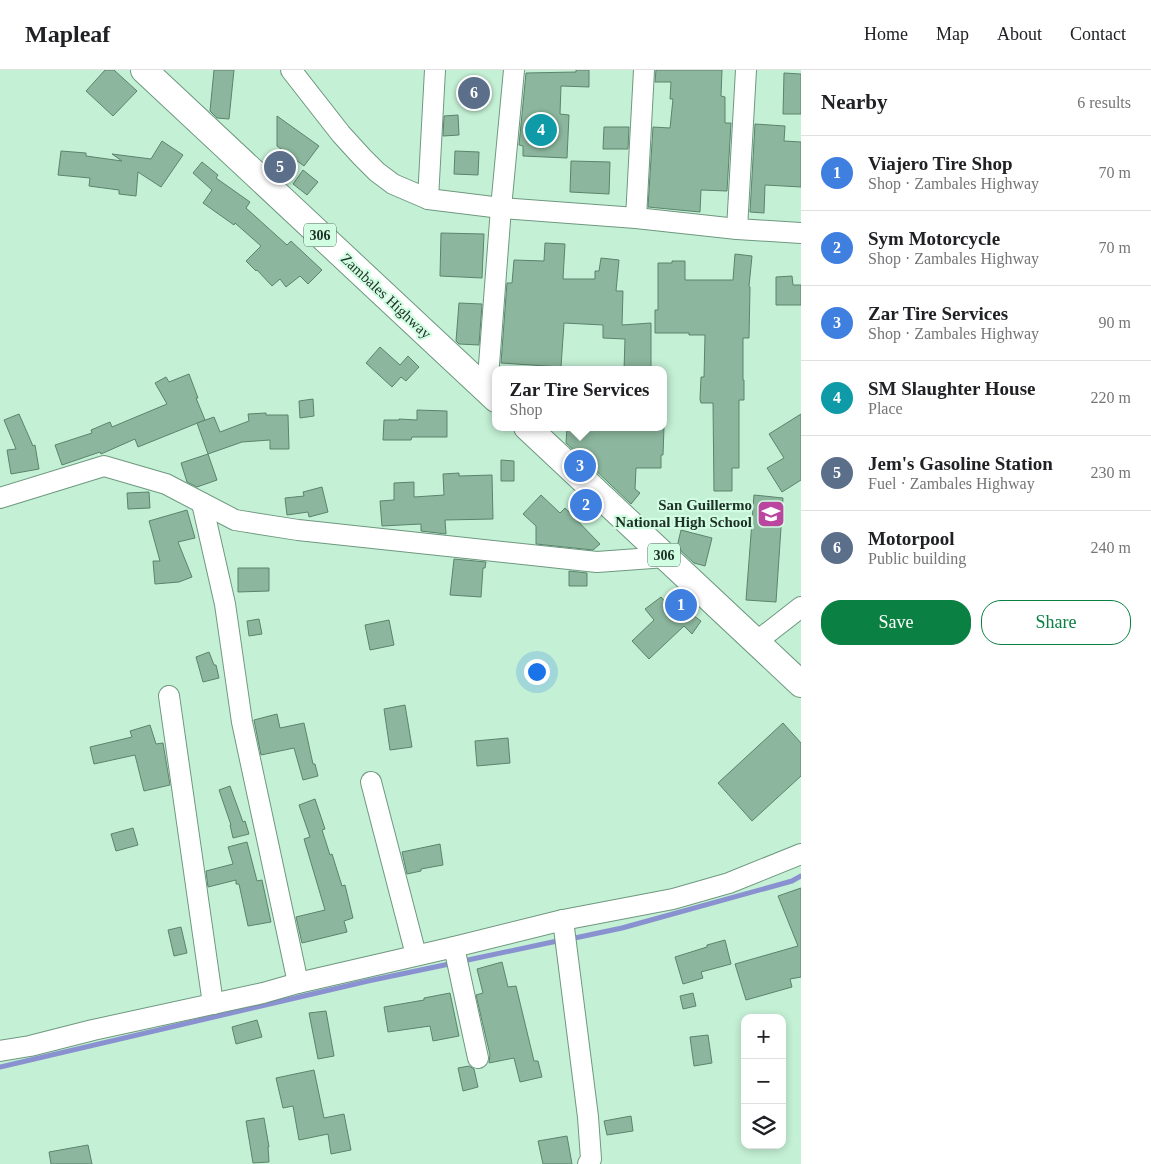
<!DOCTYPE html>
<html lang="en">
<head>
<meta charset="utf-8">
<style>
  body { margin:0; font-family:Georgia,serif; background:#f2f2f2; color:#202124 }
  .controls { position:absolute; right:15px; bottom:15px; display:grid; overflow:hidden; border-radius:10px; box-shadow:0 2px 8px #0003 }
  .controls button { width:45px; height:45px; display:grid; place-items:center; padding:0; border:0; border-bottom:1px solid #e0e0e0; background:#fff; color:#202124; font:25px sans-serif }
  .you { position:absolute; left:536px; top:601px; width:18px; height:18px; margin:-12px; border:4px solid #fff; border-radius:50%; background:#1a73e8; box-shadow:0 0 0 8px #1a73e833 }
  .badge { display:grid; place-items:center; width:32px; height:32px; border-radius:50%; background:#0b8043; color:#fff; font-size:16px; font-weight:700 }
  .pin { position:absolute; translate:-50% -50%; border:2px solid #fff; box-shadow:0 1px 5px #0006 }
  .popup { position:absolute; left:492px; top:296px; width:175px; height:65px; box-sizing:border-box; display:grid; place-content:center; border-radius:10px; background:#fff; filter:drop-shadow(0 1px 4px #0005); font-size:16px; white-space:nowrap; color:#757577 }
  .popup b { font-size:19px; color:#202124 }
  .popup::after { content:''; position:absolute; left:50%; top:100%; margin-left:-10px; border:10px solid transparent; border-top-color:#fff }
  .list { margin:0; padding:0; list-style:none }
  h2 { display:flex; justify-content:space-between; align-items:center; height:65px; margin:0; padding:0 20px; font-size:21px }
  h2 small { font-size:16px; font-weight:400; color:#757577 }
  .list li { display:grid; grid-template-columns:32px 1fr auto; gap:15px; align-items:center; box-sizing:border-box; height:75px; padding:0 20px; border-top:1px solid #e0e0e0 }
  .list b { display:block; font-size:19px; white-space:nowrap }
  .list p { margin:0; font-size:16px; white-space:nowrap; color:#757577 }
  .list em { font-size:16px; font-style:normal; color:#757577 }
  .actions { display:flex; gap:10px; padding:15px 20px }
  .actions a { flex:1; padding:11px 0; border:1px solid #0b8043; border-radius:20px; text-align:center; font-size:18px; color:#0b8043 }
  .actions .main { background:#0b8043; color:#fff }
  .icon { flex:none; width:28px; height:28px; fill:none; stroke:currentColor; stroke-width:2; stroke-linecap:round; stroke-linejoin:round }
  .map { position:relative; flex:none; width:801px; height:1094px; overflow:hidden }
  header { display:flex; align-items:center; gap:30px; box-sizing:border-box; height:70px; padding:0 25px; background:#fff; border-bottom:1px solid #e0e0e0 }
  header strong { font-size:24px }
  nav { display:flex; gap:28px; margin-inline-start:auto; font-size:18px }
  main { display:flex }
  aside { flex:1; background:#fff }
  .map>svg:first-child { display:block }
</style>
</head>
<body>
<header>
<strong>Mapleaf</strong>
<nav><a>Home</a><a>Map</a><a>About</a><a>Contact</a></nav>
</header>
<main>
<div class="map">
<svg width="801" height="1094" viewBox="0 0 801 1094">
  <rect width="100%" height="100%" fill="#c4f0d5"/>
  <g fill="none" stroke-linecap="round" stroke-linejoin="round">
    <!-- stream -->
    <g stroke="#8991d0" stroke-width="5">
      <path d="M570,869L622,858L792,811L801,806"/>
      <path d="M463,891L562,870"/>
      <path d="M0,997L368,911L454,893"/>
    </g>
  </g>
  <!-- building -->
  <g fill="#8cb69d" stroke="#5b846c">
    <path d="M105,0H114L137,21L113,46L86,21Z"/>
    <path d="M214,0H234L229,49L217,48L210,41Z"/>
    <path d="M576,0H589V17L561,16L560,44L569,45L567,88L523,86V76L519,75L526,3L576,2Z"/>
    <path d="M656,0H722L721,26L725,27V53H731L727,121L701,120L700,142L648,137L653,57L670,58L673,29H670L671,12H655Z"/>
    <path d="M784,3L801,4V44H783Z"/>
    <path d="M461,14H482V35L461,34Z"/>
    <path d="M458,45L459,65L443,66L444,46Z"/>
    <path d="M277,46L319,76L304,96L277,76Z"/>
    <path d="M755,54L785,56L784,71L801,72V117L765,115L764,143L750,142Z"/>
    <path d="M604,57H629L628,79H603Z"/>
    <path d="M162,71L183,85L161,117L138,102L136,126L119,124V120L89,116L90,108L58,105L61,81L86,83V86L122,91L112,84L151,89Z"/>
    <path d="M455,81L479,82L478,105L454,104Z"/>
    <path d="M571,91L610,92L609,124L570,122Z"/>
    <path d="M202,92L218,105L216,108L250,132L246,138L287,175L291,171L322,200L308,214L300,206L286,217L280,209L272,216L257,200L256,201L246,191L261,176L235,153L234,155L203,133L212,120L193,103Z"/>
    <path d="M303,100L318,112L307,125L293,114Z"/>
    <path d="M441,163L484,164L482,208L440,206Z"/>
    <path d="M545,173L565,174L563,209H595V201H599L601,188L619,190L616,221H623L622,255L651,253V300H624L625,269L603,268V255L564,253L561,297L501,293L507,213H512L514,190L544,191Z"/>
    <path d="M735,184L752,186L749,216L750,217L749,268H743V310H744V330H739V398H732V421H714L713,333H701L700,329L701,307H704L705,265H689V263H655V240H658V193H672V191H685V210H733Z"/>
    <path d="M792,206L793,215H801V235H776V207Z"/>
    <path d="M459,233L482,234L479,275L459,274L456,271Z"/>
    <path d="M380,277L400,295L408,286L419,297L406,311L401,307L392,317L366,293Z"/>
    <path d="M189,304L198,328H196L205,350L138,377L135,369L101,384L100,382L62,395L55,375L92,363L91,360L110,352L112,357L167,334L155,313L166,307L169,312Z"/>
    <path d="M313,329L314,346L300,348L299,331Z"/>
    <path d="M417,340L447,341V367H412L411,370H383L384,350H399V349L417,350Z"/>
    <path d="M266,343V345H288L289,379H270V370L242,372L208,384L197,353L214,347L220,362L249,351L248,344Z"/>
    <path d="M19,344L33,376L35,375L39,399L11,404L7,380L16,379L4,350Z"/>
    <path d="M801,344V410L782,422L767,398L784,388L769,364Z"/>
    <path d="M567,357H664L663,385H661V398H636L635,419L640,423L631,434L589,394V385L578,384L566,373Z"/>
    <path d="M208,384L217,410L197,417L187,412L181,393Z"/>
    <path d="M501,390L514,391V411H501Z"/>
    <path d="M459,403V406L492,405L493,449L445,450L446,464L421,461V454L382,456L380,431L394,430V413L414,412V427L444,425L443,404Z"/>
    <path d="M322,417L328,442L309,447L308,442L287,445L285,428L304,426L303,422Z"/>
    <path d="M149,422L150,438L128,439L127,423Z"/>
    <path d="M541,425L560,443L565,438L600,474L593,480L536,474V456L523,444Z"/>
    <path d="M754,425L783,428L776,532L746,530Z"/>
    <path d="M187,440L195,468L178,472L192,507L179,512L155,514L153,491H160L149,451Z"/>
    <path d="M681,460L712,468L705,496L694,493L677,477Z"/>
    <path d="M454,489L486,492L485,498H483L481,527L450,525Z"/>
    <path d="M238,498H269V521L238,522Z"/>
    <path d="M569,501L587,503V516H569Z"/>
    <path d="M661,527L681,550L687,541L701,551L692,564L684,556L649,589L632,571L654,550L645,539Z"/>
    <path d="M259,549L262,564L249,566L247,551Z"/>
    <path d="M389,550L394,575L370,580L365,555Z"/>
    <path d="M209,582L214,595H216L219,608L203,612L196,587Z"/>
    <path d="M405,635L412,677L390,680L384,639Z"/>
    <path d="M277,644L280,658L304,653L313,694H315L318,706L303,710L294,678L261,685L254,650Z"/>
    <path d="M783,653L801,673V706L752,751L718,713Z"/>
    <path d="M150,655L156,674L163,673L170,715L144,721L135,685L94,694L90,677L132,667L130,661Z"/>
    <path d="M508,668L510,693L477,696L475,671Z"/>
    <path d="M230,716L243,752L245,751L249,764L233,768L230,755H231L219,720Z"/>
    <path d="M315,729L325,759L322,760L330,785L332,784L342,816L345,815L353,848L344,851L347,862L302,873L296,847L325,840L304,769L310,767L299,735Z"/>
    <path d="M133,758L138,775L116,781L111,764Z"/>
    <path d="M247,772L257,811L262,810L271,852L248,856L239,814H236V810L208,817L206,801L233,794L228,777Z"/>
    <path d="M440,774L443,795L421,799V801L407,804L402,782Z"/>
    <path d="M801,818V907L790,909L792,917L746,930L735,894L798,876L778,826Z"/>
    <path d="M181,857L187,883L174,886L168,860Z"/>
    <path d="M725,870L731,894L701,902L703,908L683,914L675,887L707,877V875Z"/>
    <path d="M502,892L508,917L516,916L534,991H538L542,1007L520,1012L514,988L489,993L490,985L476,925L483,923L477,899Z"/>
    <path d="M450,923L459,966L433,971L430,956L388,962L384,937L424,930V928Z"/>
    <path d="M693,923L696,936L683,939L680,926Z"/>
    <path d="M326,941L334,986L318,989L309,943Z"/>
    <path d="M257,950L262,967L236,974L232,957Z"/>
    <path d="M708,965L712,993L694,996L690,967Z"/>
    <path d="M469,996L474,999L478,1017L463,1021L458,998Z"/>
    <path d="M314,1000L324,1048L344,1044L351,1080L331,1084L328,1064L299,1070L293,1036L283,1038L276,1008Z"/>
    <path d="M631,1046L633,1061L607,1065L604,1051Z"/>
    <path d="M264,1048L269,1077H268L269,1092L253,1093L246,1051Z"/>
    <path d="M567,1066L572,1094H543L538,1071Z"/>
    <path d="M88,1075L92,1094H51L49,1082Z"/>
  </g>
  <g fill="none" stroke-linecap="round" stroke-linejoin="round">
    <defs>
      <g id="minor">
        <path d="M291,0L341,64L362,87L377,102L393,114L428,129L501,138L636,148L737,159L801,163"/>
        <path d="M428,129L435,0"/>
        <path d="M636,148L644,0"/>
        <path d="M737,159L746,0"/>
        <path d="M487,321L501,138L514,0"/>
        <path d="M0,428L104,396L166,414L235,450L298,460L597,492L666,487"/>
        <path d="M202,433L225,534L242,652L298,913"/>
        <path d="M756,572L801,537"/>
        <path d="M169,626L213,934"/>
        <path d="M371,712L416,885"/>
        <path d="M563,850L588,1047L591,1089L588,1094"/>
        <path d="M454,877L478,988"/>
        <path d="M0,981L30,976L93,960L263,923L298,913L454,877L563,850L673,829L729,813L801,784"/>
      </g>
      <g id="major">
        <path d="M144,0L496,329"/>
        <path d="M527,357L801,614"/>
      </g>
    </defs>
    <!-- minor casing -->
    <use href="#minor" stroke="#6e987f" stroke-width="22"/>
    <!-- major casing -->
    <use href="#major" stroke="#6e987f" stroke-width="28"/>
    <!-- minor -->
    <use href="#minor" stroke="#fff" stroke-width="20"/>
    <!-- major -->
    <use href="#major" stroke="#fff" stroke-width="26"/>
  </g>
  <!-- icons -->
  <defs>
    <symbol id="school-square" viewBox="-11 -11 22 22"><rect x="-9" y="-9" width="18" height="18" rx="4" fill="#ba469f" stroke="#d1fee2"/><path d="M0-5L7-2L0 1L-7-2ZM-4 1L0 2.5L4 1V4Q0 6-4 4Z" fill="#fff"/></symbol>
  </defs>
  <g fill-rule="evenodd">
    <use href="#school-square" x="755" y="428" width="32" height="32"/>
  </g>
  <g text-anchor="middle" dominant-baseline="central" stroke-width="4.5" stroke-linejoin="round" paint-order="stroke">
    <!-- shield labels -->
    <g fill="#d1fee2" stroke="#546d5e" stroke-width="1">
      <rect x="304" y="153.5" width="32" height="23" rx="4"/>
      <rect x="648" y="473.5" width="32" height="23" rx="4"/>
    </g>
    <g font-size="14" font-weight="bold" fill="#1e2f25">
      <text x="320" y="165">306</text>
      <text x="664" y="485">306</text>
    </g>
    <!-- street labels -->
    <g font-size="15" fill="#1e2f25" stroke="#d1fee2">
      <text transform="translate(386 226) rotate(43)">Zambales Highway</text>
    </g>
    <!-- poi labels -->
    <g font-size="15" font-weight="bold" fill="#1e2f25" stroke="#d1fee2" text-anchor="end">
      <text x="752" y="435">San Guillermo<tspan x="752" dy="17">National High School</tspan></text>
    </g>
  </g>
</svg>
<div class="controls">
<button>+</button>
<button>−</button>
<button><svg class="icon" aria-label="layers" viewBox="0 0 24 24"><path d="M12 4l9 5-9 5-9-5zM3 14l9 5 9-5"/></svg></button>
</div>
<div class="you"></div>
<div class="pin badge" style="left:681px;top:535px;background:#3f7fe0">1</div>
<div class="pin badge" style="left:586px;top:435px;background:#3f7fe0">2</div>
<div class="pin badge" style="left:580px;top:396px;background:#3f7fe0">3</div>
<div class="popup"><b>Zar Tire Services</b>Shop</div>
<div class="pin badge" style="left:541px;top:60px;background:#0f9aa8">4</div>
<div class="pin badge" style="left:280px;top:97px;background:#5c6f8a">5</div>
<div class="pin badge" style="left:474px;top:23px;background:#5c6f8a">6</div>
</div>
<aside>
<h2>Nearby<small>6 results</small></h2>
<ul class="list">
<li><span class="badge" style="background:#3f7fe0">1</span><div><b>Viajero Tire Shop</b><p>Shop · Zambales Highway</p></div><em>70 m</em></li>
<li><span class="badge" style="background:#3f7fe0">2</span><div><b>Sym Motorcycle</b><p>Shop · Zambales Highway</p></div><em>70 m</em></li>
<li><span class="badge" style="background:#3f7fe0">3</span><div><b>Zar Tire Services</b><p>Shop · Zambales Highway</p></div><em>90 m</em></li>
<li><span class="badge" style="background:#0f9aa8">4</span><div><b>SM Slaughter House</b><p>Place</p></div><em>220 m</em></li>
<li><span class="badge" style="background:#5c6f8a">5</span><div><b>Jem's Gasoline Station</b><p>Fuel · Zambales Highway</p></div><em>230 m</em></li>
<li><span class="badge" style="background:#5c6f8a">6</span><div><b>Motorpool</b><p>Public building</p></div><em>240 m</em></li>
</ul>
<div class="actions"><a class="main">Save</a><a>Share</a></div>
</aside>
</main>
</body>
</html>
